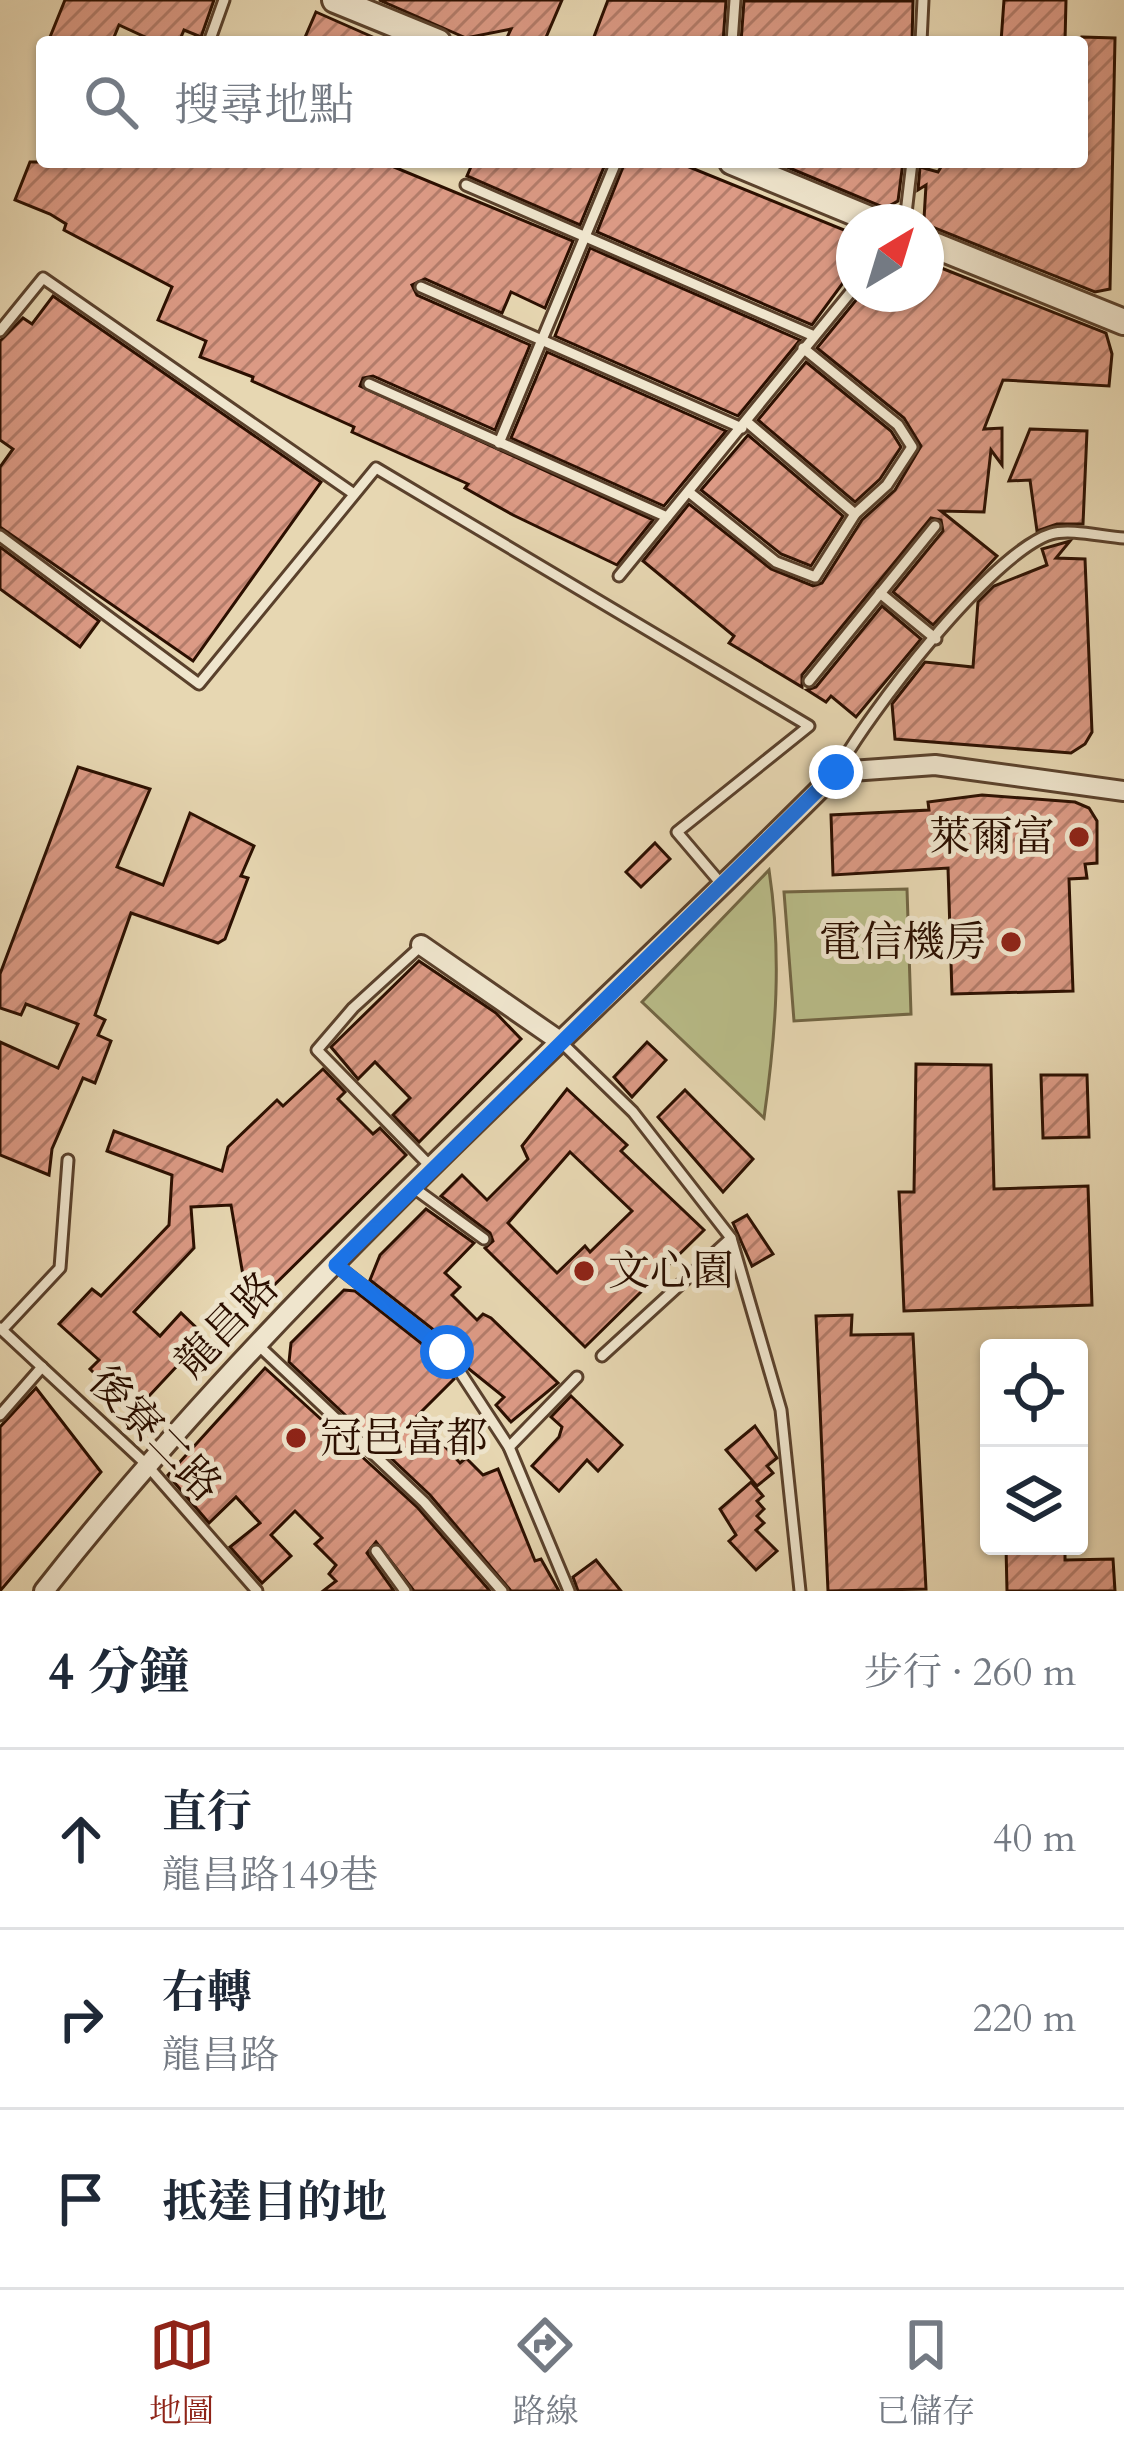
<!DOCTYPE html>
<html lang="zh-TW">
<head>
<meta charset="utf-8">
<style>
  body { margin:0; font-family:Cardo,"Noto Serif TC",serif; background:#f2f2f3; color:#1f2937 }
  .controls { position:absolute; right:36px; bottom:36px; display:grid; overflow:hidden; border-radius:12px; box-shadow:0 3px 9px #0004 }
  .controls button { width:108px; height:108px; display:grid; place-items:center; padding:0; border:0; border-bottom:3px solid #e0e1e3; background:#fff; color:#1f2937; font:60px sans-serif }
  .compass { position:absolute; left:836px; top:204px; width:108px; height:108px; border-radius:50%; background:#fff; box-shadow:0 3px 9px #0004; rotate:38deg }
  .stop { position:absolute; width:36px; height:36px; margin:-27px; border:9px solid #1a73e8; border-radius:50%; background:#fff }
  .stop.end { background:#1a73e8; border-color:#fff; box-shadow:0 3px 12px #0008 }
  .list { margin:0; padding:0; list-style:none }
  h2 { display:flex; justify-content:space-between; align-items:center; height:156px; margin:0; padding:0 48px; font-size:51px }
  h2 small { font-size:39px; font-weight:400; color:#747a83 }
  .list li { display:grid; grid-template-columns:78px 1fr auto; gap:36px; align-items:center; box-sizing:border-box; height:180px; padding:0 48px; border-top:3px solid #e0e1e3 }
  .list b { display:block; font-size:45px; white-space:nowrap }
  .list p { margin:0; font-size:39px; white-space:nowrap; color:#747a83 }
  .list em { font-size:39px; font-style:normal; color:#747a83 }
  .icon { flex:none; width:66px; height:66px; fill:none; stroke:currentColor; stroke-width:2; stroke-linecap:round; stroke-linejoin:round }
  .map { position:relative; flex:none; width:1124px; height:1591px; overflow:hidden }
  .search { position:absolute; background:#fff; box-shadow:0 3px 9px #0004; left:36px; right:36px; top:36px; height:132px; display:flex; align-items:center; gap:30px; box-sizing:border-box; padding:0 42px; border-radius:12px; color:#747a83; font-size:45px }
  .sheet { height:696px; background:#fff }
  nav { display:flex; justify-content:space-around; align-items:center; box-sizing:border-box; height:168px; border-top:3px solid #e0e1e3; background:#fff; font-size:33px; color:#747a83 }
  nav a { display:grid; justify-items:center; gap:6px }
  nav .on { color:#8f2418 }
  .map>svg:first-child { display:block }
</style>
</head>
<body>
<div class="map">
<svg width="1124" height="1591" viewBox="0 0 1124 1591">
  <defs>
    <pattern id="building-hatch" width="6" height="6" patternUnits="userSpaceOnUse" patternTransform="scale(3)"><rect width="6" height="6" fill="#dc9a85"/><path d="M-1 1l2-2M0 6l6-6M5 7l2-2" fill="none" stroke="#b37c6a"/></pattern>
  </defs>
  <rect width="100%" height="100%" fill="#e7d7b2"/>
  <filter id="stains"><feTurbulence type="fractalNoise" baseFrequency=".00167" numOctaves="4"/><feColorMatrix values="0 0 0 0 .2 0 0 0 0 .09 0 0 0 0 .02 0 0 0 .5 -.17"/></filter>
  <radialGradient id="worn" r=".72"><stop offset=".6" stop-color="#630" stop-opacity="0"/><stop offset="1" stop-color="#630" stop-opacity=".3"/></radialGradient>
  <!-- green -->
  <g fill="#b9bd89" stroke="#726644" stroke-width="3">
    <path d="M769,870C782,955 776,1033 764,1118L642,1002Z"/>
    <path d="M907,889L911,1014L794,1021L784,892Z"/>
  </g>
  <!-- building -->
  <g fill="url(#building-hatch)" stroke="#2b0f00" stroke-width="3" fill-rule="evenodd">
    <path d="M65,0H214L201,37L184,30L179,42H156L119,25L112,42H48Z"/>
    <path d="M379,0H562L544,42H505L511,29L466,38Z"/>
    <path d="M608,0L726,1L723,42H592Z"/>
    <path d="M1004,0H1066L1065,42H1001Z"/>
    <path d="M744,1H913L912,42H741Z"/>
    <path d="M316,12L384,42H303Z"/>
    <path d="M1082,37L1115,38L1110,289L1095,292L932,227L924,219L926,185L918,190L920,167L938,172L944,162H1082Z"/>
    <path d="M30,162H382L573,241L545,308L511,292L502,313L425,279L412,285L417,295L530,345L495,430L373,376L363,378L360,386L653,520L617,565L513,515L465,488L468,484L352,432L354,427L252,381L253,377L200,357L206,341L158,320L172,287L64,230L66,224L50,214L15,200Z"/>
    <path d="M473,162H606L580,225L467,176Z"/>
    <path d="M625,162H677L854,234V268L812,325L597,232Z"/>
    <path d="M775,162H903L898,201L885,208Z"/>
    <path d="M590,248L800,340L738,416L555,336Z"/>
    <path d="M926,262L1106,333L1112,354L1109,386L1003,380L984,429L1002,428V465L991,450L984,512L941,511L997,556L933,625L893,592L943,531L941,520L931,518L802,675V687L729,643L734,636L643,561L689,504L771,569L813,586L822,583L862,520L895,490L921,446L904,418L817,348L861,294H926Z"/>
    <path d="M53,296L321,482L193,661L0,527V467L13,449L0,440V341L23,318L32,324Z"/>
    <path d="M547,352L726,431L664,506L511,438Z"/>
    <path d="M806,362L891,431L901,447L880,479L855,502L758,420Z"/>
    <path d="M1030,429L1087,431L1083,524H1057L1037,531L1030,480L1009,481Z"/>
    <path d="M748,435L843,516L811,566L781,554L701,490Z"/>
    <path d="M1070,541L1056,558L1085,559L1092,732L1085,744L1071,753L895,739L892,704L925,662L973,667L978,602L994,586L1047,565L1042,549Z"/>
    <path d="M0,547L99,621L80,647L0,589Z"/>
    <path d="M882,606L921,639L856,717L831,696L826,702L807,690L816,687Z"/>
    <path d="M78,767L150,789L117,867L163,885L190,813L254,846L241,876L248,878L225,939L218,943L131,913L95,1015L105,1020L98,1035L111,1041L95,1083L83,1078L52,1149L49,1175L0,1155V1042L58,1068L78,1024L26,1004L21,1015L0,1008V974Z"/>
    <path d="M982,795L1075,802L1089,808L1097,821V863L1085,864L1087,878L1069,879L1073,991L952,994L948,868L833,875L831,815L929,810L928,802Z"/>
    <path d="M655,843L670,859L641,887L626,872Z"/>
    <path d="M419,961L496,1013L521,1039L419,1142L393,1115L410,1098L375,1062L358,1079L331,1047Z"/>
    <path d="M647,1042L666,1060L632,1097L614,1077Z"/>
    <path d="M916,1064L991,1065L994,1189L1088,1186L1092,1305L904,1311L899,1192H914Z"/>
    <path d="M323,1069L345,1092L338,1099L373,1134L380,1128L406,1155L256,1303L246,1293L231,1205L191,1207L194,1248L134,1312L160,1336L181,1313L205,1336L149,1396L138,1395L121,1378L110,1389L90,1369L99,1360L59,1324L92,1289L101,1296L169,1225L172,1175L107,1151L114,1131L222,1171L228,1147L277,1100L283,1106Z"/>
    <path d="M1041,1075H1087L1089,1137L1043,1138Z"/>
    <path d="M567,1089L627,1145L621,1151L704,1230L585,1347L485,1248L493,1241L490,1233L441,1196L462,1175L487,1200L528,1159L522,1146ZM570,1152L632,1211L590,1252L585,1246L557,1273L508,1223Z"/>
    <path d="M685,1090L753,1159L723,1192L658,1117Z"/>
    <path d="M426,1209L474,1243L445,1273L460,1287L452,1295L477,1320L483,1314L491,1318L558,1383L511,1422L496,1405L504,1397L469,1369L453,1345L370,1280L380,1255Z"/>
    <path d="M747,1215L773,1254L752,1266L733,1223Z"/>
    <path d="M344,1290L355,1291L440,1358L454,1379L417,1416L460,1463L466,1458L483,1475L498,1469L535,1561L541,1559L559,1591H511L430,1495L289,1362L291,1343Z"/>
    <path d="M852,1315L851,1335L913,1334L926,1589L828,1591L816,1316Z"/>
    <path d="M265,1368L418,1508L490,1591H414L376,1542L367,1553L394,1591H323L336,1581L329,1574L336,1565L315,1544L322,1538L295,1511L271,1535L291,1556L262,1583L230,1547L260,1523L236,1497L209,1523L168,1475Z"/>
    <path d="M36,1388L101,1472L0,1591V1427Z"/>
    <path d="M571,1396L622,1445L598,1471L587,1460L559,1491L532,1466L559,1437L562,1427L551,1417Z"/>
    <path d="M755,1426L777,1458L767,1466L773,1473L757,1486L726,1450Z"/>
    <path d="M751,1482L763,1496L757,1501L764,1509L757,1516L764,1523L756,1530L777,1551L756,1570L729,1541L736,1535L720,1509Z"/>
    <path d="M1006,1546H1065V1560L1113,1559L1115,1591H1007Z"/>
    <path d="M596,1560L621,1591H578L573,1577Z"/>
  </g>
  <g fill="none" stroke-linecap="round" stroke-linejoin="round">
    <defs>
      <g id="service">
        <path d="M209,42L224,0"/>
        <path d="M732,42L735,0"/>
        <path d="M921,42L923,0"/>
        <path d="M466,185L814,336"/>
        <path d="M905,222L912,162"/>
        <path d="M421,287L742,428"/>
        <path d="M0,331L43,278L354,494"/>
        <path d="M369,384L667,517"/>
        <path d="M747,422L855,514"/>
        <path d="M499,443L616,162"/>
        <path d="M690,493L776,562L815,577L855,514L887,485L912,447L898,425L803,348"/>
        <path d="M0,536L199,684L376,468L809,726L677,832L723,886"/>
        <path d="M619,576L854,288"/>
        <path d="M880,593L936,639"/>
        <path d="M809,681L935,526"/>
        <path d="M837,771C866,716 992,552 1051,534C1070,528 1104,537 1124,538"/>
        <path d="M421,946L353,1008L317,1050L433,1169"/>
        <path d="M561,1042L633,1112L731,1238L781,1410L800,1591"/>
        <path d="M414,1188L484,1239"/>
        <path d="M336,1265L447,1352L509,1447L569,1591"/>
        <path d="M0,1328L145,1463L257,1591"/>
        <path d="M2,1330L60,1268L68,1160"/>
        <path d="M257,1344L424,1502L502,1591"/>
        <path d="M602,1356L731,1238"/>
        <path d="M0,1415L42,1367"/>
        <path d="M509,1447L577,1377"/>
        <path d="M376,1551L405,1591"/>
      </g>
      <g id="minor">
        <path d="M421,945L561,1042"/>
        <path d="M44,1591C278,1292 569,1041 837,772L935,765L1124,791"/>
      </g>
      <g id="tertiary">
        <path d="M335,0L438,42"/>
        <path d="M732,162L877,222"/>
        <path d="M926,242L1124,322"/>
      </g>
    </defs>
    <!-- service casing -->
    <use href="#service" stroke="#5a412c" stroke-width="15"/>
    <!-- minor casing -->
    <use href="#minor" stroke="#5a412c" stroke-width="24"/>
    <!-- tertiary casing -->
    <use href="#tertiary" stroke="#5a412c" stroke-width="30"/>
    <!-- service -->
    <use href="#service" stroke="#efe5cd" stroke-width="9"/>
    <!-- minor -->
    <use href="#minor" stroke="#efe5cd" stroke-width="18"/>
    <!-- tertiary -->
    <use href="#tertiary" stroke="#efe5cd" stroke-width="24"/>
  </g>
  <g fill="none" stroke-linecap="round" stroke-linejoin="round">
    <!-- route -->
    <path stroke="#1a73e8" stroke-width="15" d="M447,1352L336,1265L836,772"/>
  </g>
  <!-- markers -->
  <g fill="#8f2418" stroke="#efe5cd" stroke-width="4.5">
    <circle cx="1079" cy="837" r="12"/>
    <circle cx="1011" cy="942" r="12"/>
    <circle cx="584" cy="1271" r="12"/>
    <circle cx="296" cy="1438" r="12"/>
  </g>
  <g text-anchor="middle" dominant-baseline="central" stroke-width="10" stroke-linejoin="round" paint-order="stroke">
    <!-- poi labels -->
    <g font-size="42" fill="#2b0f00" stroke="#efe5cd" text-anchor="end">
      <text x="1055" y="837">萊爾富</text>
      <text x="987" y="942">電信機房</text>
      <text x="608" y="1271" text-anchor="start">文心園</text>
      <text x="320" y="1438" text-anchor="start">冠邑富都</text>
    </g>
    <!-- street labels -->
    <g font-size="42" fill="#2b0f00" stroke="#efe5cd">
      <text transform="translate(227 1325) rotate(-46)">龍昌路</text>
      <text transform="translate(155 1434) rotate(46)">後寮二路</text>
    </g>
  </g>
  <rect width="100%" height="100%" filter="url(#stains)"/>
  <rect width="100%" height="100%" fill="url(#worn)"/>
</svg>
<div class="controls">
<button><svg class="icon" aria-label="locate" viewBox="0 0 24 24"><circle cx="12" cy="12" r="6"/><path d="M12 2v4M12 18v4M2 12h4M18 12h4"/></svg></button>
<button><svg class="icon" aria-label="layers" viewBox="0 0 24 24"><path d="M12 4l9 5-9 5-9-5zM3 14l9 5 9-5"/></svg></button>
</div>
<svg class="compass" viewBox="-18 -18 36 36"><path d="M0-13l5 13h-10z" fill="#e53935"/><path d="M0 13l5-13h-10z" fill="#747a83"/></svg>
<div class="stop" style="left:447px;top:1352px"></div>
<div class="stop end" style="left:836px;top:772px"></div>
<div class="search"><svg class="icon" aria-label="search" viewBox="0 0 24 24"><circle cx="10" cy="10" r="6"/><path d="M15 15l6 6"/></svg>搜尋地點</div>
</div>
<section class="sheet">
<h2>4 分鐘<small>步行 · 260 m</small></h2>
<ul class="list">
<li><svg class="icon" aria-label="ahead" viewBox="0 0 24 24"><path d="M12 20V5M6 11l6-6 6 6"/></svg><div><b>直行</b><p>龍昌路149巷</p></div><em>40 m</em></li>
<li><svg class="icon" aria-label="right" viewBox="0 0 24 24"><path d="M7 20v-9h11M14 6l5 5-5 5"/></svg><div><b>右轉</b><p>龍昌路</p></div><em>220 m</em></li>
<li><svg class="icon" aria-label="arrive" viewBox="0 0 24 24"><path d="M6 21V4h12l-3 4 3 4H6"/></svg><div><b>抵達目的地</b></div></li>
</ul>
</section>
<nav>
<a class="on"><svg class="icon" aria-label="map" viewBox="0 0 24 24"><path d="M3 6l6-2 6 2 6-2v14l-6 2-6-2-6 2zM9 4v14M15 6v14"/></svg>地圖</a>
<a><svg class="icon" aria-label="directions" viewBox="0 0 24 24"><path d="M12 3l9 9-9 9-9-9zM9 14v-3h6M13 9l2 2-2 2"/></svg>路線</a>
<a><svg class="icon" aria-label="saved" viewBox="0 0 24 24"><path d="M7 4h10v16l-5-4-5 4z"/></svg>已儲存</a>
</nav>
</body>
</html>
